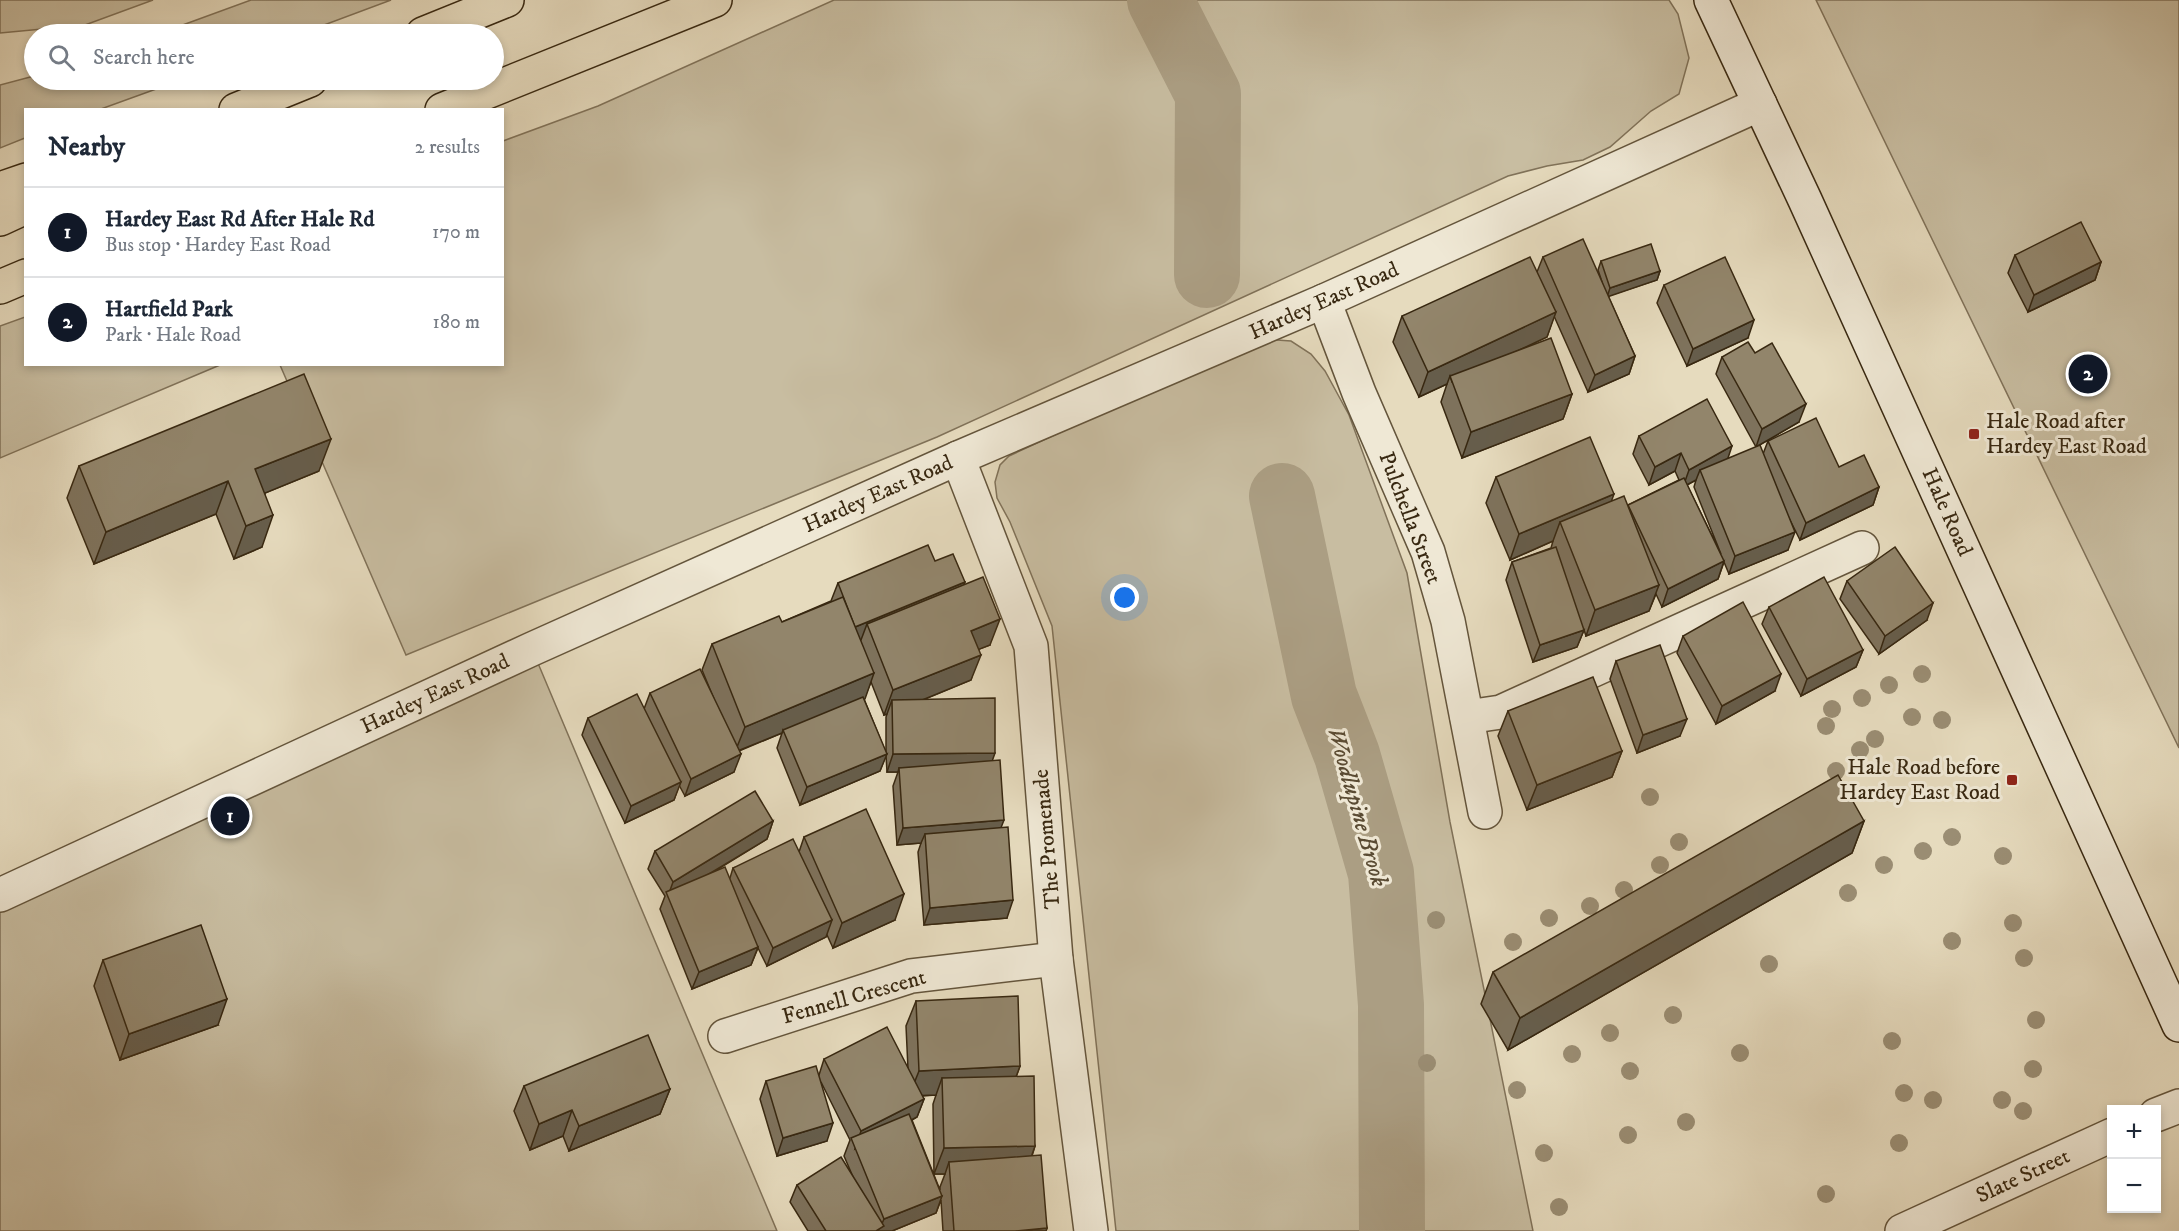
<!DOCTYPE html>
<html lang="en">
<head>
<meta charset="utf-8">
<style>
  body { margin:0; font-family:"IM FELL DW Pica",serif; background:#f6f6f7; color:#1f2937 }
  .controls { position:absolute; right:18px; bottom:18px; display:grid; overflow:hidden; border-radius:0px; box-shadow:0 3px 9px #0003 }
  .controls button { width:54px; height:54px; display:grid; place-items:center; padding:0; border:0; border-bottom:2px solid #e0e1e3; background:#fff; color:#1f2937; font:30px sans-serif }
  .you { position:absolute; left:1125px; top:598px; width:21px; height:21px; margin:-15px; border:4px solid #fff; border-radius:50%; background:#1a73e8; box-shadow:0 0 0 9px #1a73e833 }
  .badge { display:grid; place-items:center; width:39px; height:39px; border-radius:50%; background:#111827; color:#fff; font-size:20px; font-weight:700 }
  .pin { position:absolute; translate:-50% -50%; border:3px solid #fff; box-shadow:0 2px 6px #0006 }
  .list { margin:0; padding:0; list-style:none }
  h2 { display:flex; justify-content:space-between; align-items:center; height:78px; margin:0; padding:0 24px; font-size:26px }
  h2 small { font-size:20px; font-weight:400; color:#747a83 }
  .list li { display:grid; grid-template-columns:39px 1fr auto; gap:18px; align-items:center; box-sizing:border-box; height:90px; padding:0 24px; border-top:2px solid #e0e1e3 }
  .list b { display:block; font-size:22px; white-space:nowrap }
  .list p { margin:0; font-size:20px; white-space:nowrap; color:#747a83 }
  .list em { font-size:20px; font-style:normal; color:#747a83 }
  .icon { flex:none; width:33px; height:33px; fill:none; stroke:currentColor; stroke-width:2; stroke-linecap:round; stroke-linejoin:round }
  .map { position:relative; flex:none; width:2179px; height:1231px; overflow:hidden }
  .search { position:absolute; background:#fff; box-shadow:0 3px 9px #0003; left:24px; top:24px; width:480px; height:66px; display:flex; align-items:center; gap:15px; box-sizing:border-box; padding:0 21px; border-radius:33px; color:#747a83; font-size:22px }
  .panel { position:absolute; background:#fff; box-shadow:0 3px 9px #0003; left:24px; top:108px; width:480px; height:258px; border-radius:0px }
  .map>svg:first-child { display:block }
</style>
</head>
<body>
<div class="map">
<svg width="2179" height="1231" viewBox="0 0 2179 1231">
  <rect width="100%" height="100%" fill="#e6dbbe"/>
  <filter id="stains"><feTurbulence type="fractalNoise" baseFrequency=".00333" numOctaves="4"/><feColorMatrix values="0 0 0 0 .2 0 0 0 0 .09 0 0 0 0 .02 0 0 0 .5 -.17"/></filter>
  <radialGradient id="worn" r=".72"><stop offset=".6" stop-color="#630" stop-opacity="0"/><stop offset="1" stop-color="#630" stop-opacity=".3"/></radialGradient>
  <!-- green -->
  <g fill="#c8bda1" stroke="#807259" stroke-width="1.5">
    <path d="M0,0H153L85,25L0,33Z"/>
    <path d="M251,0H391L300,34H158Z"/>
    <path d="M834,0H1669L1678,14L1689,58L1679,94L1651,111L1610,147L1583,160L1547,166L1508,176L937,437L406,655L280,365L502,364L503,141L598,106Z"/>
    <path d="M1816,0H2179V748Z"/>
    <path d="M34,76V80H181L101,109L26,110L25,138L0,148V85Z"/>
    <path d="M25,317L26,364L220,365L0,458V326Z"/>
    <path d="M1263,339L1291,341L1311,354L1325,371L1349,415L1407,573L1450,822L1533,1231H1116L1052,626L1010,522L997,498L995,482L1000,465L1009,456Z"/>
    <path d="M532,649L777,1231H0V895Z"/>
  </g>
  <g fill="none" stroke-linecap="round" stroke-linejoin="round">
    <!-- river -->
    <g stroke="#ab9e83" stroke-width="66">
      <path d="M1160,0L1208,94L1207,275"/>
      <path d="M1282,496L1324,696L1347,755L1381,873L1391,1005L1392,1231"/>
    </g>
    <defs>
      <g id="street">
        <path d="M1324,301L1359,393L1428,552L1448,621L1485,812"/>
        <path d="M958,458L1031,646L1056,959L1091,1231"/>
        <path d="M1467,717L1501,712L1862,548"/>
        <path d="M0,895L532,649L958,458L1324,301L1760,104"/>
        <path d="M725,1036L911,976L1056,959"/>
        <path d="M2156,1115L2179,1106"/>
        <path d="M1902,1231L2112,1135"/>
      </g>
      <path id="secondary" d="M1711,0L1805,200L2179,1025"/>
      <g id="highway">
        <path d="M423,34L507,0"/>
        <path d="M236,110L310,80"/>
        <path d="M442,110L715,0"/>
        <path d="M0,189L26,180"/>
        <path d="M0,219L26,207"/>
        <path d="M0,287L26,276"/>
      </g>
    </defs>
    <!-- street casing -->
    <use href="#street" stroke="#64553c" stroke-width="36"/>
    <!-- secondary casing -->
    <use href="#secondary" stroke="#382811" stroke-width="36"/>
    <!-- highway casing -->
    <use href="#highway" stroke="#382811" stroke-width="36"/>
    <!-- street -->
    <use href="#street" stroke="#efe8d5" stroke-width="33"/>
    <!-- secondary -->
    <use href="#secondary" stroke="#efe8d5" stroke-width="33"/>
    <!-- highway -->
    <use href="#highway" stroke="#e6dbbe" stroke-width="33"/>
  </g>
  <!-- trees -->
  <g fill="#9a8d73">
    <circle cx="1922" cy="674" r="9"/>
    <circle cx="1889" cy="685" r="9"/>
    <circle cx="1862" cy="698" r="9"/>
    <circle cx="1832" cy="709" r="9"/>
    <circle cx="1912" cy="717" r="9"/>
    <circle cx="1942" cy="720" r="9"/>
    <circle cx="1826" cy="726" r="9"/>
    <circle cx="1875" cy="739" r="9"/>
    <circle cx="1860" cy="750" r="9"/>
    <circle cx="1836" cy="771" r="9"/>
    <circle cx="1650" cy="797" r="9"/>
    <circle cx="1952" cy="837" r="9"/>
    <circle cx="1679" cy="842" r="9"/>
    <circle cx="1923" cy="851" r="9"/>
    <circle cx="2003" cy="856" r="9"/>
    <circle cx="1660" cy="865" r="9"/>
    <circle cx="1884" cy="865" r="9"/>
    <circle cx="1624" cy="890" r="9"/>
    <circle cx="1848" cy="893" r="9"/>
    <circle cx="1590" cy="906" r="9"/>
    <circle cx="1549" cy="918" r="9"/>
    <circle cx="1436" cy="920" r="9"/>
    <circle cx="2013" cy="923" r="9"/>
    <circle cx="1952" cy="941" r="9"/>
    <circle cx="1513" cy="942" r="9"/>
    <circle cx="2024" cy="958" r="9"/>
    <circle cx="1769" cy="964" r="9"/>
    <circle cx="1673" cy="1015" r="9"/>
    <circle cx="2036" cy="1020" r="9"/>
    <circle cx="1610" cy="1033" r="9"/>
    <circle cx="1892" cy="1041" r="9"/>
    <circle cx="1740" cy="1053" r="9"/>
    <circle cx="1572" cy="1054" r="9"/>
    <circle cx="1427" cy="1063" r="9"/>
    <circle cx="2033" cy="1069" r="9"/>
    <circle cx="1630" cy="1071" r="9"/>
    <circle cx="1517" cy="1090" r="9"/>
    <circle cx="1904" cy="1093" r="9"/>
    <circle cx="1933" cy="1100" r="9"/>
    <circle cx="2002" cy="1100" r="9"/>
    <circle cx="2023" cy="1111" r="9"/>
    <circle cx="1686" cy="1122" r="9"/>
    <circle cx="1628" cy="1135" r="9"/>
    <circle cx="1899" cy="1143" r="9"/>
    <circle cx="1544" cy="1153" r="9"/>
    <circle cx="1826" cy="1194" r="9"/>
    <circle cx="1559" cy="1207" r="9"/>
  </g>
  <!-- wall -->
  <g fill="#7e725c" stroke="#382811" stroke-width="1.5" fill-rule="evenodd">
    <path d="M2015,255L2101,262L2095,280L2028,312L2008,273Z"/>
    <path d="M1543,257L1602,282L1598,270L1601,261L1660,271L1657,280L1608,296L1635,356L1629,374L1588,392L1554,316L1547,337L1519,350L1572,394L1563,419L1462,458L1441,402L1447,384L1419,397L1393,342L1402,316L1537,272Z"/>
    <path d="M1664,285L1748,338L1687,366L1657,303Z"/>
    <path d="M1755,353L1799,422L1756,447L1716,374L1722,357Z"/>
    <path d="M1639,436L1728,458L1763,454L1768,441L1839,467L1879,487L1873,505L1800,540L1788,516V550L1729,574L1724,562L1718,579L1662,607L1656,594L1649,611L1586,636L1584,630L1577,647L1533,662L1506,580L1512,562L1551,548L1553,541L1510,560L1486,503L1496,477L1628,505L1679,480L1675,471L1649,485L1633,454ZM1696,480L1694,487L1721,554L1687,485Z"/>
    <path d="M79,466L319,471L265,493L262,547L234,559L216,514L94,564L67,498Z"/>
    <path d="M935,561L964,585L990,645L979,649L971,680L925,699L992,761L1001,828L1007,918L924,925L918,852L921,843L897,845L893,786L898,772H887L886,755L880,771L800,805L777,748L782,733L739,751L734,772L685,796L679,785L674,800L625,823L582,735L588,718L644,709L650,693L714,699L702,670L712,644L782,622L831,601L838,583ZM871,682L884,715L887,714L886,717V753L864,699Z"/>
    <path d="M1847,581L1927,620L1879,654L1840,599Z"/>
    <path d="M1769,607L1863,650L1856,667L1801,696L1762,624Z"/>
    <path d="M1683,636L1775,691L1716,724L1677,653Z"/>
    <path d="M1616,661L1680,736L1637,753L1610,679Z"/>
    <path d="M1508,711L1622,751L1612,777L1527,810L1498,736Z"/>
    <path d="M773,821L767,839L710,874L730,878L733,868L799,852L804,837L895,920L833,948L827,935L826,937L767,966L758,948L751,965L692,989L660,909L665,896L648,869L655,851Z"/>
    <path d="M1864,821L1852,853L1508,1050L1481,1004L1493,972Z"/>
    <path d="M103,960L218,1025L120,1060L94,986Z"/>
    <path d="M916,1001L1020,1066L1016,1077L1035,1146L1032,1156L1047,1228L1046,1231H943L941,1200L936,1213L892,1231H808L790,1202L797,1185L853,1177L844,1156L850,1140L821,1082L827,1141L777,1156L760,1099L766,1081L819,1075L824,1059L908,1069L906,1026ZM936,1095L933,1104L934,1174H945L940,1187V1190L912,1120L917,1117L924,1099L922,1096Z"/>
    <path d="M524,1086L670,1089L660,1114L569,1151L563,1136L530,1150L514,1111Z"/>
  </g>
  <!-- shaded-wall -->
  <g fill="#665d4b" stroke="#382811" stroke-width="1.5">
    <path d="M2101,262L2095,280L2028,312L2034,295Z"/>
    <path d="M1660,271L1657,280L1607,297L1610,288Z"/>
    <path d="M1556,312L1547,337L1452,382L1450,376L1447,384L1419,397L1428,372Z"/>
    <path d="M1754,320L1748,338L1687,366L1693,349Z"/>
    <path d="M1635,356L1629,374L1588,392L1595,375Z"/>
    <path d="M1572,394L1563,419L1462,458L1471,432Z"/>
    <path d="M1806,404L1799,422L1756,447L1762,429Z"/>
    <path d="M331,439L319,471L243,502L255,469Z"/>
    <path d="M1732,446L1726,464L1700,470L1696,480L1683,487L1689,470Z"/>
    <path d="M1681,453L1675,471L1649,485L1655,467Z"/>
    <path d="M228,481L216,514L94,564L106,532Z"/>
    <path d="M1879,487L1873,505L1800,540L1806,523Z"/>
    <path d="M1614,494L1605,519L1560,522L1553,541L1510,560L1519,534Z"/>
    <path d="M273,515L262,547L234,559L246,526Z"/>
    <path d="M1795,532L1788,550L1729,574L1735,556Z"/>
    <path d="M1724,561L1718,579L1662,607L1668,589Z"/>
    <path d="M965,582L959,600L867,624L861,640L849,645L855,627Z"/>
    <path d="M1659,585L1649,611L1586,636L1595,610Z"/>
    <path d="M1933,603L1927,620L1879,654L1885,636Z"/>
    <path d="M1000,619L990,645L962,656L971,631Z"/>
    <path d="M1584,630L1577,647L1533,662L1540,645Z"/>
    <path d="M1863,650L1856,667L1801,696L1807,679Z"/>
    <path d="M981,655L971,680L893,712L892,700L887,714L884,715L893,690Z"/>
    <path d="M874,673L865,699L784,732L783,730L782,733L735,752L745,727Z"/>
    <path d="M1781,674L1775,691L1716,724L1722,706Z"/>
    <path d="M1687,719L1680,736L1637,753L1643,735Z"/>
    <path d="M1622,751L1612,777L1527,810L1537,785Z"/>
    <path d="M995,753L989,770L899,768L898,772H887L893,754Z"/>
    <path d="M741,754L734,772L685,796L691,779Z"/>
    <path d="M887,754L880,771L800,805L807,787Z"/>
    <path d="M681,782L674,800L625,823L631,806Z"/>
    <path d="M1004,820L997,838L925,834L921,843L897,845L903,828Z"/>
    <path d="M773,821L767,839L669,898L668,896L673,882Z"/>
    <path d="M1864,821L1852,853L1508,1050L1520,1018Z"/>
    <path d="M904,894L895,920L833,948L842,923Z"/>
    <path d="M1013,900L1007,918L924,925L930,908Z"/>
    <path d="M832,920L826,937L767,966L773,948Z"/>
    <path d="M758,947L751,965L692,989L699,972Z"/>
    <path d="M227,999L218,1025L120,1060L129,1034Z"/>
    <path d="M1020,1066L1011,1091L942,1078L936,1095L909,1096L919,1071Z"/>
    <path d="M670,1089L660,1114L569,1151L579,1126Z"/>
    <path d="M924,1099L917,1117L855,1149L861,1131Z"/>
    <path d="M572,1110L563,1136L530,1150L539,1124Z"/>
    <path d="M833,1123L827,1141L777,1156L783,1138Z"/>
    <path d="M1035,1146L1026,1172L949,1162L945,1174H934L944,1148Z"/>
    <path d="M942,1196L936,1213L892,1231H876L880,1228L884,1219Z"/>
    <path d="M1047,1228L1046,1231H1015Z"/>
  </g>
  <!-- building -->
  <g fill="#92856b" stroke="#382811" stroke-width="1.5">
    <path d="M2081,222L2101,262L2034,295L2015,255Z"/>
    <path d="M1583,239L1635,356L1595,375L1543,257Z"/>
    <path d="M1651,244L1660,271L1610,288L1601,261Z"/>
    <path d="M1530,257L1556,312L1428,372L1402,316Z"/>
    <path d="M1725,257L1754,320L1693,349L1664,285Z"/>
    <path d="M1551,338L1572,394L1471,432L1450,376Z"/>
    <path d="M1748,342L1755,353L1772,343L1806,404L1762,429L1722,357Z"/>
    <path d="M304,374L331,439L255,469L273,515L246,526L228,481L106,532L79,466Z"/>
    <path d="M1707,399L1732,446L1689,470L1681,453L1655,467L1639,436Z"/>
    <path d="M1816,418L1839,467L1864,455L1879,487L1806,523L1768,441Z"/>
    <path d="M1590,437L1614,494L1519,534L1496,477Z"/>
    <path d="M1760,445L1795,532L1735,556L1700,470Z"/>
    <path d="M1684,478L1724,561L1668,589L1628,505Z"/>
    <path d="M1624,496L1659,585L1595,610L1560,522Z"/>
    <path d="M928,545L935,561L953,554L965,582L855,627L838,583Z"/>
    <path d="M1556,547L1584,630L1540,645L1512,562Z"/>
    <path d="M1895,547L1933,603L1885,636L1847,581Z"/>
    <path d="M983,577L1000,619L971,631L981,655L893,690L867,624Z"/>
    <path d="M1824,577L1863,650L1807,679L1769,607Z"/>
    <path d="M843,597L874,673L745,727L712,644L779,616L782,622Z"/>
    <path d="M1743,602L1781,674L1722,706L1683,636Z"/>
    <path d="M1660,645L1687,719L1643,735L1616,661Z"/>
    <path d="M700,669L741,754L691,779L650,693Z"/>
    <path d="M1593,677L1622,751L1537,785L1508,711Z"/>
    <path d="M637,694L681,782L631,806L588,718Z"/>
    <path d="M863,697L887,754L807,787L783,730Z"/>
    <path d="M995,698V753L893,754L892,700Z"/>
    <path d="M1000,760L1004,820L903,828L899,768Z"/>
    <path d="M1838,775L1864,821L1520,1018L1493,972Z"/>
    <path d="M755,791L773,821L673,882L655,851Z"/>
    <path d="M866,809L904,894L842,923L804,837Z"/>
    <path d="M1008,827L1013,900L930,908L925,834Z"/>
    <path d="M793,839L832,920L773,948L733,868Z"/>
    <path d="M725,867L758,947L699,972L666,892Z"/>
    <path d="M201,925L227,999L129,1034L103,960Z"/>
    <path d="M1018,996L1020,1066L919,1071L916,1001Z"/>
    <path d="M887,1027L924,1099L861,1131L824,1059Z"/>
    <path d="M648,1035L670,1089L579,1126L572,1110L539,1124L524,1086Z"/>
    <path d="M816,1066L833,1123L783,1138L766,1081Z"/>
    <path d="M1034,1076L1035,1146L944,1148L942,1078Z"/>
    <path d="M909,1114L942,1196L884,1219L851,1138Z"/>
    <path d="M1041,1155L1047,1228L1015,1231H954L949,1162Z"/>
    <path d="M841,1157L884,1226L876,1231H826L797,1185Z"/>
  </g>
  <!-- markers -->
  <g fill="#8f2418" stroke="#efe8d5" stroke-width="2">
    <rect x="1968" y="428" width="12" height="12" rx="3"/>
    <rect x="2006" y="774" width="12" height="12" rx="3"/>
  </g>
  <g text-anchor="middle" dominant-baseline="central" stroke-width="6" stroke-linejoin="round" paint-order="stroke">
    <!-- street labels -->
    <g font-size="22" fill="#382811" stroke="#efe8d5">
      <text transform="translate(1324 301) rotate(-24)">Hardey East Road</text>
      <text transform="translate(878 494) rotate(-24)">Hardey East Road</text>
      <text transform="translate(1947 512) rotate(66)">Hale Road</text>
      <text transform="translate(1410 518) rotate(69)">Pulchella Street</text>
      <text transform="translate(435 694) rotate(-25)">Hardey East Road</text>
      <text transform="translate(1047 839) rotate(-95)">The Promenade</text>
      <text transform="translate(854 997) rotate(-16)">Fennell Crescent</text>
      <text transform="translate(2023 1176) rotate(-25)">Slate Street</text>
    </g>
    <!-- poi labels -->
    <g font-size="22" fill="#382811" stroke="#efe8d5" text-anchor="start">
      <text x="1986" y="421">Hale Road after<tspan x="1986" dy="25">Hardey East Road</tspan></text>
      <text x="2000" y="767" text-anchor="end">Hale Road before<tspan x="2000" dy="25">Hardey East Road</tspan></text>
    </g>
    <!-- water labels -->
    <g font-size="24" font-style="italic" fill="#5a4b33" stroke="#efe8d5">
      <text transform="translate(1357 807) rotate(74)">Woodlupine Brook</text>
    </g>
  </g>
  <rect width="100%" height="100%" filter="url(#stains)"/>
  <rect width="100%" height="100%" fill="url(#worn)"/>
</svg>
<div class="controls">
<button>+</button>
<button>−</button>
</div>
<div class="you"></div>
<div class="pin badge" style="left:230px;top:816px">1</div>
<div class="pin badge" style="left:2088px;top:374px">2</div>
<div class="search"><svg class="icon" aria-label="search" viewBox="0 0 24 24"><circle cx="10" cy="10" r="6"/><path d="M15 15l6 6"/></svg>Search here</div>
<section class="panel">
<h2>Nearby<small>2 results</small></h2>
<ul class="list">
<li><span class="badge">1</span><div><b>Hardey East Rd After Hale Rd</b><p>Bus stop · Hardey East Road</p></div><em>170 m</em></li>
<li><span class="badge">2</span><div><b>Hartfield Park</b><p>Park · Hale Road</p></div><em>180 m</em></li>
</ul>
</section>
</div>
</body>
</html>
